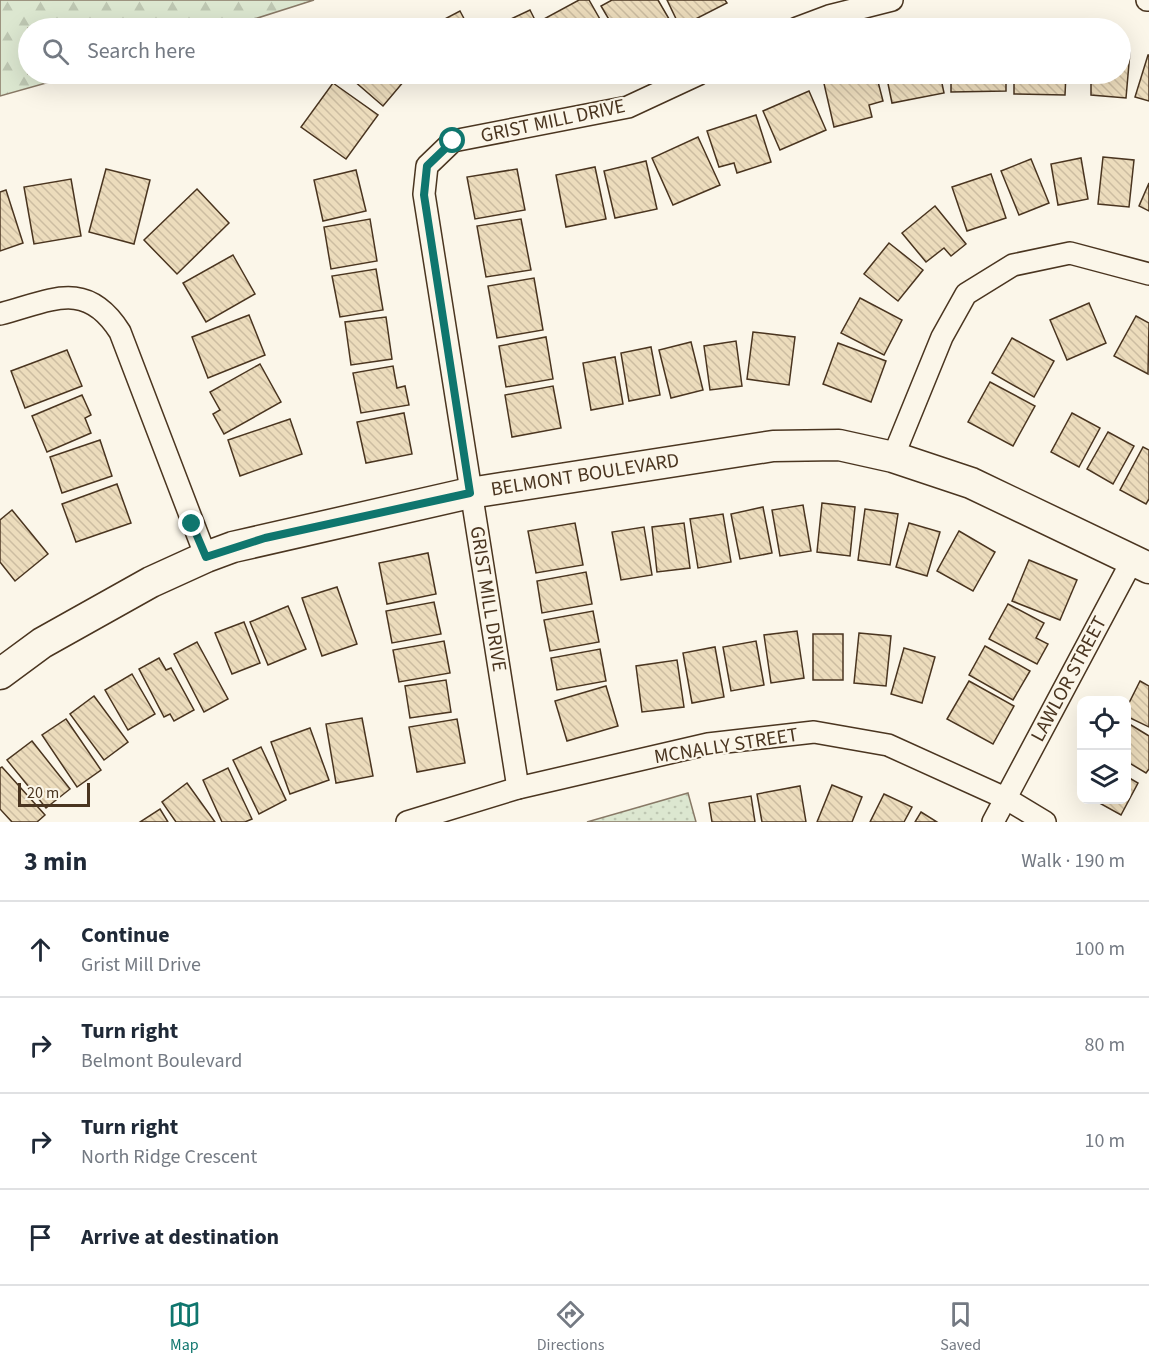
<!DOCTYPE html>
<html lang="en">
<head>
<meta charset="utf-8">
<style>
  body { margin:0; font-family:"Source Sans 3",sans-serif; background:#f6f6f7; color:#1f2937 }
  .controls { position:absolute; right:18px; bottom:18px; display:grid; overflow:hidden; border-radius:12px; box-shadow:0 6px 24px #0002 }
  .controls button { width:54px; height:54px; display:grid; place-items:center; padding:0; border:0; border-bottom:2px solid #e0e1e3; background:#fff; color:#1f2937; font:30px sans-serif }
  .scale { position:absolute; left:18px; bottom:15px; width:72px; box-sizing:border-box; padding-left:6px; border:3px solid #4a3520; border-top:0; font-size:16px; line-height:21px; white-space:nowrap; color:#4a3520; -webkit-text-stroke:4px #fbf6e9; paint-order:stroke }
  .stop { position:absolute; width:18px; height:18px; margin:-14px; border:4px solid #0f766e; border-radius:50%; background:#fff }
  .stop.end { background:#0f766e; border-color:#fff; box-shadow:0 2px 6px #0008 }
  .list { margin:0; padding:0; list-style:none }
  h2 { display:flex; justify-content:space-between; align-items:center; height:78px; margin:0; padding:0 24px; font-size:26px }
  h2 small { font-size:20px; font-weight:400; color:#747a83 }
  .list li { display:grid; grid-template-columns:39px 1fr auto; gap:18px; align-items:center; box-sizing:border-box; height:96px; padding:0 24px; border-top:2px solid #e0e1e3 }
  .list b { display:block; font-size:22px; white-space:nowrap }
  .list p { margin:0; font-size:20px; white-space:nowrap; color:#747a83 }
  .list em { font-size:20px; font-style:normal; color:#747a83 }
  .icon { flex:none; width:33px; height:33px; fill:none; stroke:currentColor; stroke-width:2; stroke-linecap:round; stroke-linejoin:round }
  .map { position:relative; flex:none; width:1149px; height:822px; overflow:hidden }
  .search { position:absolute; background:#fff; box-shadow:0 6px 24px #0002; left:18px; right:18px; top:18px; height:66px; display:flex; align-items:center; gap:15px; box-sizing:border-box; padding:0 21px; border-radius:33px; color:#747a83; font-size:22px }
  .sheet { height:462px; background:#fff }
  nav { display:flex; justify-content:space-around; align-items:center; box-sizing:border-box; height:84px; border-top:2px solid #e0e1e3; background:#fff; font-size:16px; color:#747a83 }
  nav a { display:grid; justify-items:center; gap:3px }
  nav .on { color:#0f766e }
  .map>svg:first-child { display:block }
</style>
</head>
<body>
<div class="map">
<svg width="1149" height="822" viewBox="0 0 1149 822">
  <defs>
    <pattern id="grass-dots" width="8" height="8" patternUnits="userSpaceOnUse" patternTransform="scale(1.5)"><rect width="8" height="8" fill="#dce7d0"/><path d="M2 2h.1M6 6h.1" fill="none" stroke="#bec7b2" stroke-width="1.8" stroke-linecap="round"/></pattern>
    <pattern id="forest-firs" width="22" height="20" patternUnits="userSpaceOnUse" patternTransform="scale(1.5)"><rect width="22" height="20" fill="#dce7d0"/><path d="M5 1l3.5 6h-7zM16 11l3.5 6h-7z" fill="#bec7b2"/></pattern>
    <pattern id="building-back-hatch" width="6" height="6" patternUnits="userSpaceOnUse" patternTransform="scale(1.5)"><rect width="6" height="6" fill="#ecdcbc"/><path d="M-1 5l2 2M0 0l6 6M5-1l2 2" fill="none" stroke="#ccbda1"/></pattern>
  </defs>
  <rect width="100%" height="100%" fill="#fbf6e9"/>
  <!-- grass -->
  <path fill="url(#grass-dots)" stroke="#887966" stroke-width="1.5" d="M688,793L696,822H587Z"/>
  <!-- forest -->
  <path fill="url(#forest-firs)" stroke="#887966" stroke-width="1.5" d="M0,0H314L226,28H28V74H78L0,96Z"/>
  <!-- building -->
  <g fill="url(#building-back-hatch)" stroke="#4a3520" stroke-width="1.5">
    <path d="M579,0H589L605,28H547L542,20Z"/>
    <path d="M612,0H658L672,24L664,28H614L601,6Z"/>
    <path d="M667,0H725L727,3L680,27Z"/>
    <path d="M530,10L539,28H492Z"/>
    <path d="M460,11L469,28H440L437,23Z"/>
    <path d="M1120,51L1130,52L1126,98L1091,95V81L1076,80V74H1120Z"/>
    <path d="M1148,55H1149V101L1135,97Z"/>
    <path d="M346,74H410L383,106Z"/>
    <path d="M830,74H876L883,101L869,105L872,117L834,127L822,75Z"/>
    <path d="M886,74H940L944,93L892,103Z"/>
    <path d="M951,74H1006V91L951,92Z"/>
    <path d="M1014,74H1066L1065,95L1014,94Z"/>
    <path d="M333,83L378,115L346,159L301,127Z"/>
    <path d="M809,91L826,130L780,150L763,111Z"/>
    <path d="M756,115L771,162L737,173L734,163L719,167L707,131Z"/>
    <path d="M698,137L720,185L673,205L652,158Z"/>
    <path d="M1103,157L1134,160L1129,207L1098,204Z"/>
    <path d="M1081,158L1088,199L1058,205L1051,164Z"/>
    <path d="M1031,159L1049,203L1019,215L1001,171Z"/>
    <path d="M646,161L657,209L615,218L604,171Z"/>
    <path d="M595,167L606,219L566,227L556,175Z"/>
    <path d="M106,169L150,180L134,244L89,232Z"/>
    <path d="M517,169L525,210L475,219L467,177Z"/>
    <path d="M356,170L366,211L323,221L314,180Z"/>
    <path d="M991,174L1006,218L967,231L952,187Z"/>
    <path d="M71,179L81,236L34,244L24,187Z"/>
    <path d="M1149,183V211L1139,206Z"/>
    <path d="M197,189L229,223L177,274L144,240Z"/>
    <path d="M6,190L23,243L0,251V192Z"/>
    <path d="M935,206L966,244L951,256L944,248L926,262L902,233Z"/>
    <path d="M370,219L377,261L331,269L324,227Z"/>
    <path d="M521,219L531,270L486,277L477,226Z"/>
    <path d="M889,243L923,270L898,301L864,274Z"/>
    <path d="M233,255L255,294L206,322L183,283Z"/>
    <path d="M376,269L383,310L340,317L332,276Z"/>
    <path d="M534,278L543,330L497,338L488,286Z"/>
    <path d="M860,298L902,320L884,355L841,333Z"/>
    <path d="M1089,303L1106,343L1067,360L1050,320Z"/>
    <path d="M249,315L265,355L208,378L192,337Z"/>
    <path d="M1136,316L1149,323L1148,374L1114,356Z"/>
    <path d="M386,317L392,359L351,365L345,322Z"/>
    <path d="M753,332L795,337L789,385L747,379Z"/>
    <path d="M546,337L553,379L506,387L499,346Z"/>
    <path d="M1012,338L1054,361L1034,397L992,373Z"/>
    <path d="M736,341L742,386L710,390L704,346Z"/>
    <path d="M691,342L703,390L671,398L659,350Z"/>
    <path d="M838,343L886,361L871,402L823,384Z"/>
    <path d="M651,347L660,395L629,401L621,353Z"/>
    <path d="M67,350L82,386L25,408L11,371Z"/>
    <path d="M615,357L623,404L591,410L583,363Z"/>
    <path d="M260,364L281,402L224,434L213,414L220,410L210,392Z"/>
    <path d="M393,366L397,388L405,386L409,405L361,413L353,373Z"/>
    <path d="M990,382L1035,406L1013,446L968,422Z"/>
    <path d="M553,386L561,428L512,437L505,395Z"/>
    <path d="M82,395L91,415L85,418L91,433L47,452L32,416Z"/>
    <path d="M404,413L412,454L366,463L357,422Z"/>
    <path d="M1072,413L1100,428L1079,467L1051,452Z"/>
    <path d="M290,419L302,454L240,476L228,440Z"/>
    <path d="M1108,432L1134,446L1113,484L1087,469Z"/>
    <path d="M100,440L112,476L62,493L50,457Z"/>
    <path d="M1143,447L1149,450V499L1146,504L1120,490Z"/>
    <path d="M117,484L131,523L76,542L62,504Z"/>
    <path d="M822,503L855,507L850,556L817,552Z"/>
    <path d="M803,505L811,551L780,556L772,510Z"/>
    <path d="M763,507L772,553L740,559L731,514Z"/>
    <path d="M865,509L898,514L890,565L858,560Z"/>
    <path d="M12,510L48,554L15,581L0,562V520Z"/>
    <path d="M723,514L731,562L698,568L690,519Z"/>
    <path d="M575,523L583,565L536,573L528,531Z"/>
    <path d="M684,523L690,568L657,572L652,527Z"/>
    <path d="M909,523L940,532L927,576L896,567Z"/>
    <path d="M644,527L652,575L621,580L612,532Z"/>
    <path d="M959,531L995,552L973,591L937,571Z"/>
    <path d="M428,553L436,594L387,604L379,563Z"/>
    <path d="M1029,560L1077,580L1060,620L1012,601Z"/>
    <path d="M586,572L592,604L542,613L537,581Z"/>
    <path d="M337,587L357,644L322,656L302,598Z"/>
    <path d="M434,602L441,634L392,643L386,611Z"/>
    <path d="M1008,604L1044,623L1036,638L1048,644L1037,664L989,639Z"/>
    <path d="M288,606L306,649L268,665L250,622Z"/>
    <path d="M593,611L599,642L550,651L544,620Z"/>
    <path d="M244,622L260,663L232,674L215,633Z"/>
    <path d="M797,631L804,678L771,683L764,635Z"/>
    <path d="M859,633L891,636L886,686L854,683Z"/>
    <rect x="813" y="634" width="30" height="46"/>
    <path d="M444,641L450,673L399,682L393,650Z"/>
    <path d="M756,641L764,685L731,691L723,647Z"/>
    <path d="M197,642L228,699L204,712L174,654Z"/>
    <path d="M985,646L1030,671L1013,700L969,675Z"/>
    <path d="M715,647L724,697L692,703L683,653Z"/>
    <path d="M904,648L935,657L922,703L891,694Z"/>
    <path d="M600,649L606,681L557,690L551,658Z"/>
    <path d="M159,658L166,670L171,668L194,710L174,721L170,714L164,717L139,669Z"/>
    <path d="M677,660L684,707L642,712L636,666Z"/>
    <path d="M132,674L155,714L128,730L105,690Z"/>
    <path d="M446,680L451,712L410,718L405,686Z"/>
    <path d="M969,681L1014,706L993,744L947,719Z"/>
    <path d="M1140,681L1149,686V727L1126,716V709Z"/>
    <path d="M606,686L618,726L567,741L555,701Z"/>
    <path d="M94,696L128,742L104,760L70,714Z"/>
    <path d="M362,718L373,776L336,783L326,724Z"/>
    <path d="M66,719L101,770L77,787L42,735Z"/>
    <path d="M457,719L465,763L417,772L409,727Z"/>
    <path d="M1126,722L1149,736V769L1146,773L1126,761Z"/>
    <path d="M310,728L329,780L290,794L271,742Z"/>
    <path d="M32,741L70,789L46,808L7,760Z"/>
    <path d="M261,747L286,800L259,814L233,760Z"/>
    <path d="M2,767L45,815L37,822H12L0,809V768Z"/>
    <path d="M228,768L252,819L245,822H222L203,780Z"/>
    <path d="M1126,776L1138,783L1121,815L1094,800H1126Z"/>
    <path d="M187,783L215,822H176L162,802Z"/>
    <path d="M832,785L862,797L852,822H817Z"/>
    <path d="M800,786L806,822H762L757,794Z"/>
    <path d="M884,794L912,807L904,822H870Z"/>
    <path d="M751,796L755,822H712L709,803Z"/>
    <path d="M160,809L168,822H140Z"/>
    <path d="M921,812L937,822H915Z"/>
  </g>
  <g fill="none" stroke-linecap="round" stroke-linejoin="round">
    <defs>
      <g id="street">
        <path d="M1147,0H1149"/>
        <path d="M797,28L829,16L892,0"/>
        <path d="M0,314C50,301 86,278 120,332L206,557"/>
        <path d="M893,457L942,337L966,294L1013,265L1070,253L1149,274"/>
        <path d="M518,788L424,194L427,166L453,141L628,107L699,74"/>
        <path d="M407,822L518,788L708,744L814,732L888,745L1005,798L1045,822"/>
        <path d="M993,822L1133,559"/>
      </g>
      <path id="secondary" d="M0,674L42,643L151,582L206,557L233,547L470,493L773,446L839,445L893,457L971,483L1149,568"/>
    </defs>
    <!-- street casing -->
    <use href="#street" stroke="#4a3520" stroke-width="24"/>
    <!-- secondary casing -->
    <use href="#secondary" stroke="#4a3520" stroke-width="33"/>
    <!-- street -->
    <use href="#street" stroke="#fbf6e9" stroke-width="21"/>
    <!-- secondary -->
    <use href="#secondary" stroke="#fbf6e9" stroke-width="30"/>
  </g>
  <g fill="none" stroke-linecap="round" stroke-linejoin="round">
    <!-- route -->
    <path stroke="#0f766e" stroke-width="8" d="M192,524L206,557L265,538L470,493L424,195L427,166L453,141"/>
  </g>
  <g text-anchor="middle" dominant-baseline="central" stroke-width="4.5" stroke-linejoin="round" paint-order="stroke">
    <!-- street labels -->
    <g font-size="20" fill="#4a3520" stroke="#fbf6e9">
      <text transform="translate(553 121) rotate(-12)">GRIST MILL DRIVE</text>
      <text transform="translate(585 475) rotate(-9)">BELMONT BOULEVARD</text>
      <text transform="translate(488 599) rotate(81)">GRIST MILL DRIVE</text>
      <text transform="translate(1069 679) rotate(-62)">LAWLOR STREET</text>
      <text transform="translate(726 746) rotate(-9)">MCNALLY STREET</text>
    </g>
  </g>
</svg>
<div class="controls">
<button><svg class="icon" aria-label="locate" viewBox="0 0 24 24"><circle cx="12" cy="12" r="6"/><path d="M12 2v4M12 18v4M2 12h4M18 12h4"/></svg></button>
<button><svg class="icon" aria-label="layers" viewBox="0 0 24 24"><path d="M12 4l9 5-9 5-9-5zM3 14l9 5 9-5"/></svg></button>
</div>
<div class="scale">20 m</div>
<div class="stop" style="left:453px;top:141px"></div>
<div class="stop end" style="left:192px;top:524px"></div>
<div class="search"><svg class="icon" aria-label="search" viewBox="0 0 24 24"><circle cx="10" cy="10" r="6"/><path d="M15 15l6 6"/></svg>Search here</div>
</div>
<section class="sheet">
<h2>3 min<small>Walk · 190 m</small></h2>
<ul class="list">
<li><svg class="icon" aria-label="ahead" viewBox="0 0 24 24"><path d="M12 20V5M6 11l6-6 6 6"/></svg><div><b>Continue</b><p>Grist Mill Drive</p></div><em>100 m</em></li>
<li><svg class="icon" aria-label="right" viewBox="0 0 24 24"><path d="M7 20v-9h11M14 6l5 5-5 5"/></svg><div><b>Turn right</b><p>Belmont Boulevard</p></div><em>80 m</em></li>
<li><svg class="icon" aria-label="right" viewBox="0 0 24 24"><path d="M7 20v-9h11M14 6l5 5-5 5"/></svg><div><b>Turn right</b><p>North Ridge Crescent</p></div><em>10 m</em></li>
<li><svg class="icon" aria-label="arrive" viewBox="0 0 24 24"><path d="M6 21V4h12l-3 4 3 4H6"/></svg><div><b>Arrive at destination</b></div></li>
</ul>
</section>
<nav>
<a class="on"><svg class="icon" aria-label="map" viewBox="0 0 24 24"><path d="M3 6l6-2 6 2 6-2v14l-6 2-6-2-6 2zM9 4v14M15 6v14"/></svg>Map</a>
<a><svg class="icon" aria-label="directions" viewBox="0 0 24 24"><path d="M12 3l9 9-9 9-9-9zM9 14v-3h6M13 9l2 2-2 2"/></svg>Directions</a>
<a><svg class="icon" aria-label="saved" viewBox="0 0 24 24"><path d="M7 4h10v16l-5-4-5 4z"/></svg>Saved</a>
</nav>
</body>
</html>
